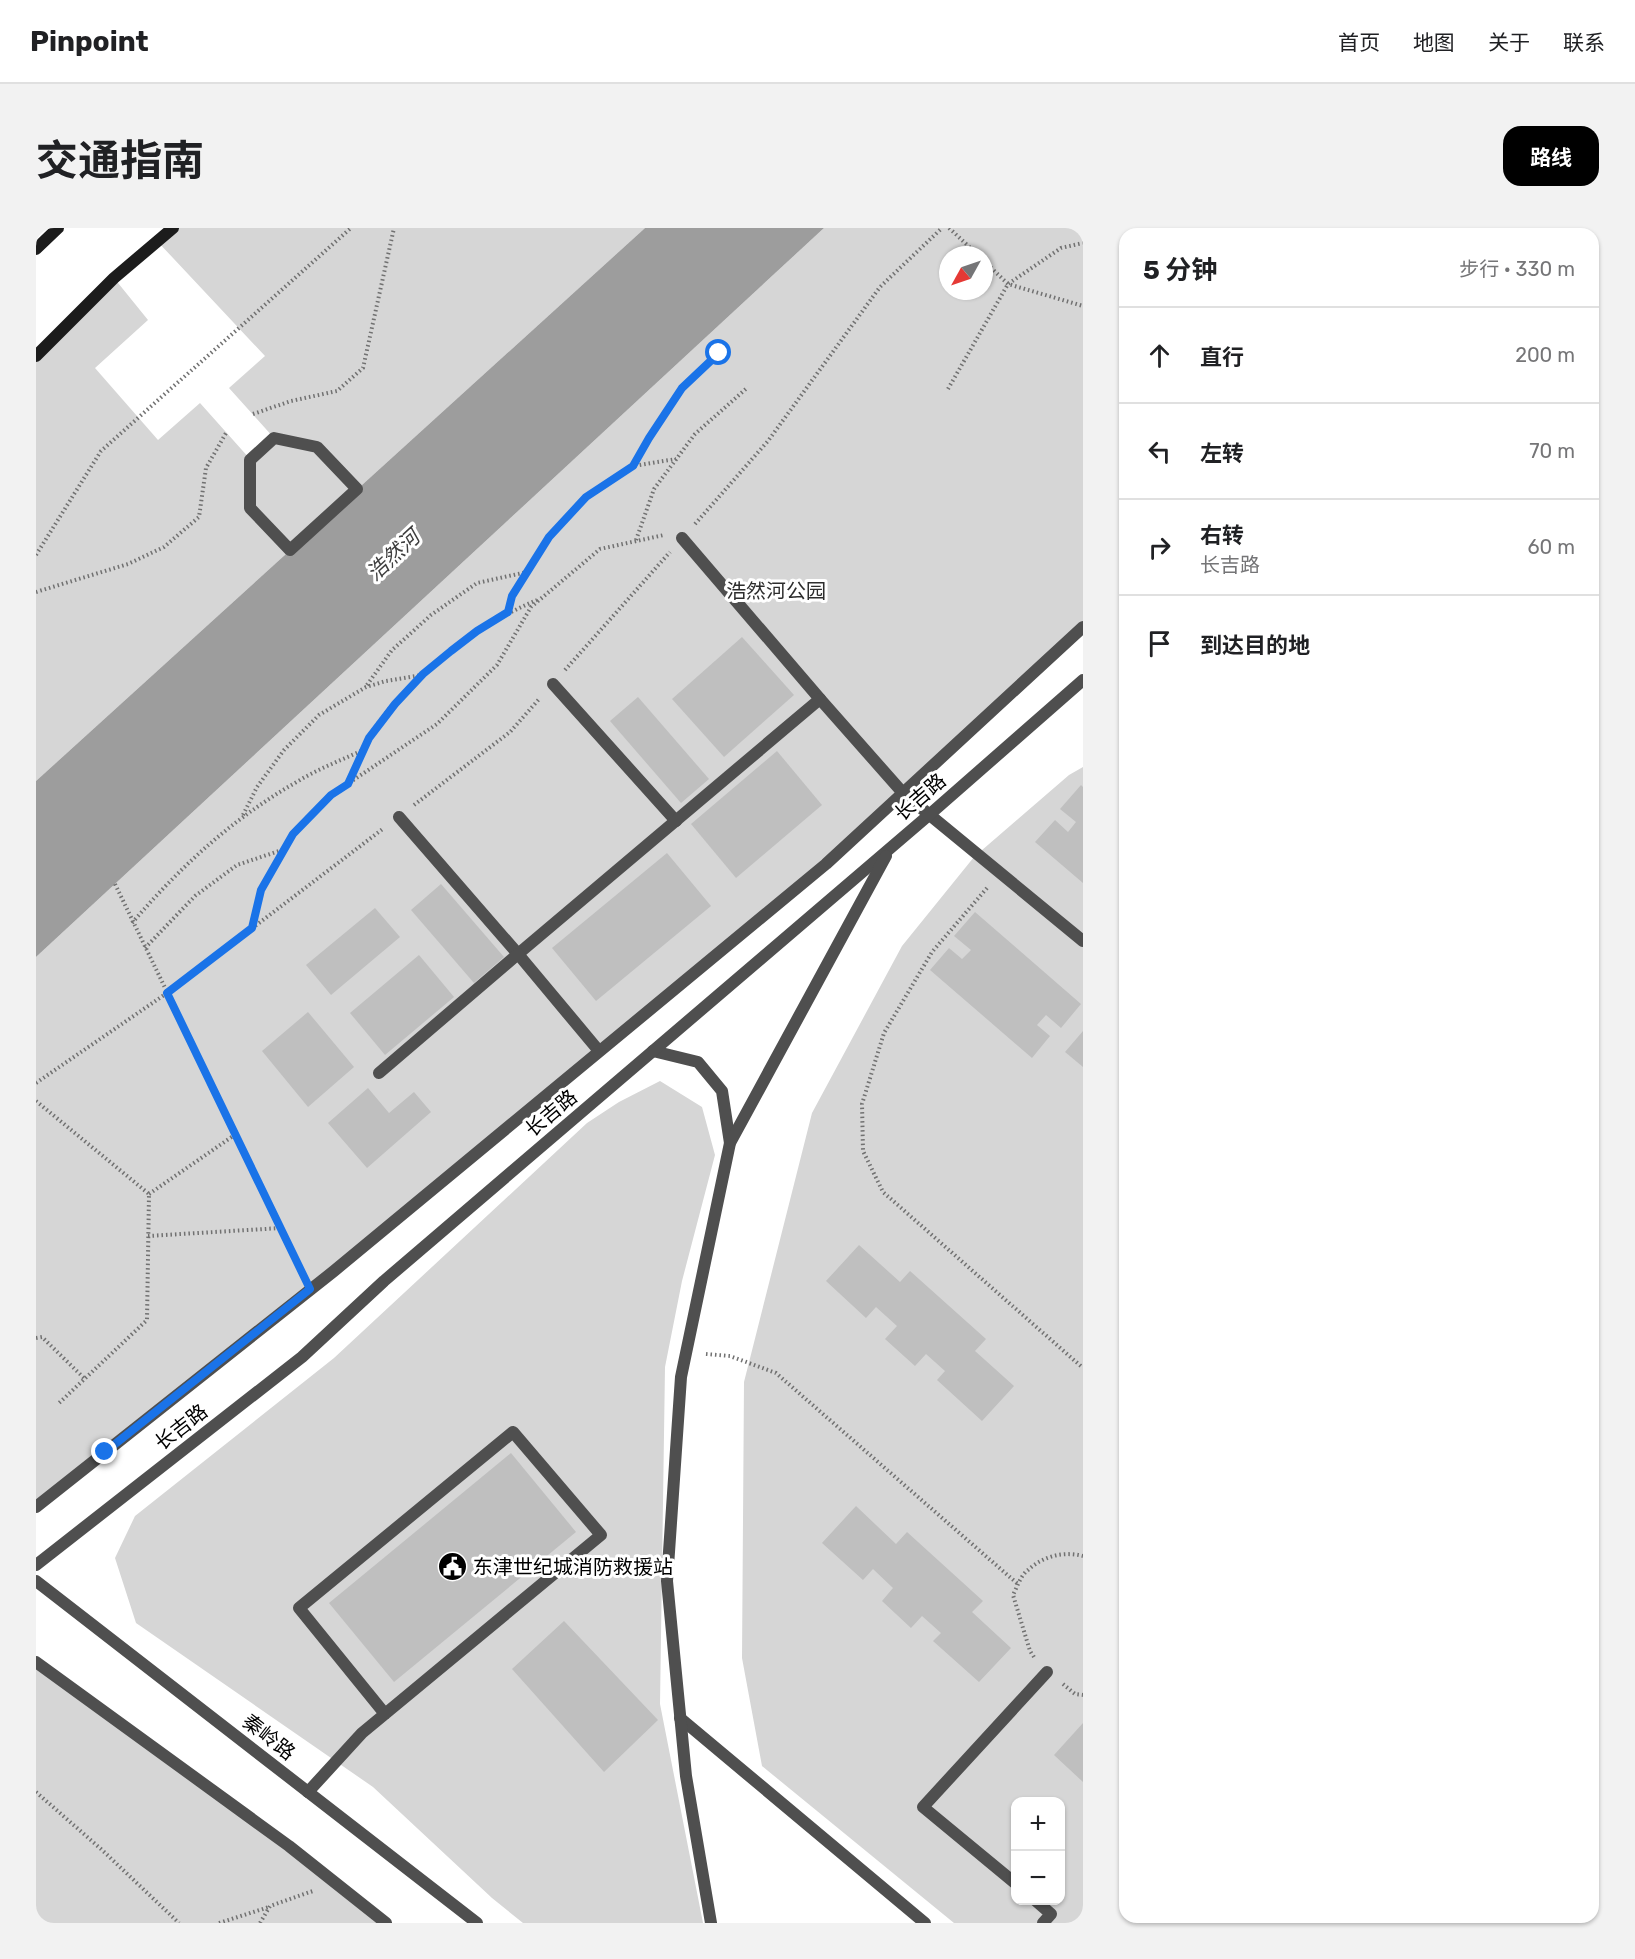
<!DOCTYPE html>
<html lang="zh">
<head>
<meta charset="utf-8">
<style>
  body { margin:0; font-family:Rubik,"Noto Sans SC",sans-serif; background:#f2f2f2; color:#202124 }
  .controls { position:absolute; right:18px; bottom:18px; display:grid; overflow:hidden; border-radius:12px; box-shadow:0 2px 4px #0004 }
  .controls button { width:54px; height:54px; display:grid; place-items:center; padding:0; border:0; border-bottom:2px solid #e0e0e0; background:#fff; color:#202124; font:30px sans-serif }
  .compass { position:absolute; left:903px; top:18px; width:54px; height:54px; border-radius:50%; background:#fff; box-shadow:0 2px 4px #0004; rotate:230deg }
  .stop { position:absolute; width:18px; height:18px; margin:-14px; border:4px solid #1a73e8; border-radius:50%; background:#fff }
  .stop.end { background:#1a73e8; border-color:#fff; box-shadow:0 2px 6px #0008 }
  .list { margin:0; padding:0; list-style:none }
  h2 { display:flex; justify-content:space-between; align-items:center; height:78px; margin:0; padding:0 24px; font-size:26px }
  h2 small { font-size:20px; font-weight:400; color:#757577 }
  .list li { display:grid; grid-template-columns:39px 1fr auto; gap:18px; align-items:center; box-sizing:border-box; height:96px; padding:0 24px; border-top:2px solid #e0e0e0 }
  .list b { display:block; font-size:22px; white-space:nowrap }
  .list p { margin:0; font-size:20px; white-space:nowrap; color:#757577 }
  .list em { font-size:20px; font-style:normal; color:#757577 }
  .icon { flex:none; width:33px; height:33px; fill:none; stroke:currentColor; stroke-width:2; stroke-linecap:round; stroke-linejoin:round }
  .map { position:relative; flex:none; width:1047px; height:1695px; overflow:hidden; border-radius:18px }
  header { display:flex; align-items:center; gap:36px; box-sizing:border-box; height:84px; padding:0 30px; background:#fff; border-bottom:2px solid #e0e0e0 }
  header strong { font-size:28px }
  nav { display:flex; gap:33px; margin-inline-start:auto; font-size:21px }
  .intro { display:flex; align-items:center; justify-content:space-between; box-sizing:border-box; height:144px; padding:0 36px }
  h1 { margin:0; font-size:42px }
  .button { padding:15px 27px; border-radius:18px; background:#000; color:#fff; font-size:21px; font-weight:700 }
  main { display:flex; gap:36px; padding:0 36px }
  aside { flex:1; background:#fff; border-radius:18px; box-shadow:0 2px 4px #0004 }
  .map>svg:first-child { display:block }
</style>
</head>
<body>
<header>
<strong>Pinpoint</strong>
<nav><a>首页</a><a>地图</a><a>关于</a><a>联系</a></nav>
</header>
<div class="intro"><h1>交通指南</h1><a class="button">路线</a></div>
<main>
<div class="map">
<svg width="1047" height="1695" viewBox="0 0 1047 1695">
  <rect width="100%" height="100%" fill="#fff"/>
  <!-- green -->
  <g fill="#d6d6d6" fill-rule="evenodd">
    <path d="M137,0H609L0,553V128L78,50L112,92L59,140L122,212L164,175L214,231L238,210L193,160L229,128L122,14Z"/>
    <path d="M788,0H1047V399L790,636L0,1279V729ZM912,27H948V63H912Z"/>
    <path d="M1047,539V1695H918L726,1538L706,1430L708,1154L776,885L866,718L938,629L1033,547ZM980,1574H1024V1672H980Z"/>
    <path d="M624,853L666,879L679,927L646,1053L629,1139L624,1476L667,1695H487L456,1670L337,1559L100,1395L79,1330L99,1288L298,1130L551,895L583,874Z"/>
    <path d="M0,1435L349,1695H0Z"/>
  </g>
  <!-- water -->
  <path fill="#9d9d9d" d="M609,0H788L0,729V553Z"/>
  <!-- building -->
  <g fill="#bfbfbf">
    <path d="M706,409L758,467L688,529L636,471Z"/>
    <path d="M602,469L673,551L645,575L574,493Z"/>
    <path d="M741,523L786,577L700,650L655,596Z"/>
    <path d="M1045,557L1047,559V655L999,614L1019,592L1032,604L1040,594L1024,581Z"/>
    <path d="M631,625L675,678L560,773L516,720Z"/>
    <path d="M405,656L468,729L438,755L375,682Z"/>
    <path d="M339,680L364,709L295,767L270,737Z"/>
    <path d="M939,684L1045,776L1025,800L1010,787L1001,797L1014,808L996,830L894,742L913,720L926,731L935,722L918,708Z"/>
    <path d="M383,727L418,769L349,827L314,785Z"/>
    <path d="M272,784L318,839L272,879L226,823Z"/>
    <path d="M1047,803V839L1029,824Z"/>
    <path d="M332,860L353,885L378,864L395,884L331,940L292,895Z"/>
    <path d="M823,1017L864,1054L874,1043L950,1111L939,1123L978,1158L946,1193L901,1152L909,1143L890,1126L879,1138L849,1111L861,1098L840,1079L830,1090L790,1053Z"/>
    <path d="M475,1225L540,1304L358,1454L293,1375Z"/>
    <path d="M820,1278L860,1316L871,1304L947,1373L936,1384L975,1420L943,1454L897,1413L905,1405L886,1388L875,1400L846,1373L857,1360L837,1341L827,1352L786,1315Z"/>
    <path d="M528,1393L622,1492L568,1544L476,1441Z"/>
    <path d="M1047,1495V1554L1018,1527Z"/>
  </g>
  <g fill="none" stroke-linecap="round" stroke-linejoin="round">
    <!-- path -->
    <g stroke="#717171" stroke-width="4" stroke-dasharray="1.5 3" stroke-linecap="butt">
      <path d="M913,0L942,27"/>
      <path d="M948,33L972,56L1047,78"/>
      <path d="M912,161L972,56L1025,20L1047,15"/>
      <path d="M217,186L255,173L301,163L327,140L358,0"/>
      <path d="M597,238L613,210L647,160L683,125"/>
      <path d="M659,296L732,213L844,59L906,0"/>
      <path d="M600,312L618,261L659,206L712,159"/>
      <path d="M0,327L65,223L315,0"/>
      <path d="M0,364L92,336L128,319L163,289L170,240L190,205"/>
      <path d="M473,383L476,368L513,309L550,269L597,238L640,231"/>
      <path d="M529,442L634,324"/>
      <path d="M331,457L356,422L395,387L441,355L491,344"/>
      <path d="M312,556C319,541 324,524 333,509C369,451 439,398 501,372"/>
      <path d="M378,577L474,504L504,470"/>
      <path d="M207,587L221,559L248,522L283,487L330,459L350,453L386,447"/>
      <path d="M79,656L266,1044"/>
      <path d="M951,660L896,724L848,805L826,876L827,923L847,964L1047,1140"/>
      <path d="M96,695C146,637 197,590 264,552C284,540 306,532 327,522"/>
      <path d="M216,700L225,662L257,606L295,567L401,496L461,437L495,379L564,321L628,307"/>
      <path d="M109,720L159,668L201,637L249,621"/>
      <path d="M0,855L131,765L348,600"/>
      <path d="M0,873L113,966L111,1092L22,1176"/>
      <path d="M113,966L200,906"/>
      <path d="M112,1008L245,1000"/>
      <path d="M0,1110L6,1109L49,1151"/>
      <path d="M670,1126L694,1128L740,1145L983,1357"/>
      <path d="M998,1429L994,1423L977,1367C981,1359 985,1347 992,1342C1007,1328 1028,1323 1047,1328"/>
      <path d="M1027,1456L1039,1466L1047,1467"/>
      <path d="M0,1564L65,1621L143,1695"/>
      <path d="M183,1695L233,1679"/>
      <path d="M224,1695L234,1678L277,1663"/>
    </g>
    <!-- service -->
    <g stroke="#4f4f4f" stroke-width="12">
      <path d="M646,310L784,471"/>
      <path d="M517,456L640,593"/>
      <path d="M363,589L482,726L784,471L867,565L1047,713"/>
      <path d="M343,845L482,726L563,823"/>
      <path d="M272,1564L326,1505L565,1307L477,1204L263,1380L349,1486"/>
    </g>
    <!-- pedestrian -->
    <g stroke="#4f4f4f" stroke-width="12">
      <path d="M238,210L281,219L321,261L254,322L214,280V232Z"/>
      <path d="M644,1490L889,1695"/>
      <path d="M980,1656L887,1579L1011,1444"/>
      <path d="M999,1672L1015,1686L1007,1695"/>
    </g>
    <!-- tertiary -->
    <g stroke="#4f4f4f" stroke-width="12">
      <path d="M617,823L662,834L686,863L694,915"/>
      <path d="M0,1279L298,1043L790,636L1047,399"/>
      <path d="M0,1337L266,1129L348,1053L893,587L1047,452"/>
      <path d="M0,1353L441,1695"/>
      <path d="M0,1434L253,1618L350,1695"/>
      <path d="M675,1695L650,1548L631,1353L645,1149L694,915L850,628"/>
    </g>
    <!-- secondary -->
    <g stroke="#1c1c1c" stroke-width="12">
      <path d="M0,21L22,0"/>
      <path d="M0,128L78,50L137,0"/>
    </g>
  </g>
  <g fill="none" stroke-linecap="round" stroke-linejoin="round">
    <!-- route -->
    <path stroke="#1a73e8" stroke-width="8" d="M69,1224L274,1061L131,765L216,700L225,662L257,606L295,567L312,556L333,510L359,476L387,446L415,423L441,403L472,384L476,368L513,309L550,269L597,238L613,210L646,160L683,125"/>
  </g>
  <!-- icons -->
  <defs>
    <symbol id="civic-disc" viewBox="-11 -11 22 22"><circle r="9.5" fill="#000" stroke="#fff"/><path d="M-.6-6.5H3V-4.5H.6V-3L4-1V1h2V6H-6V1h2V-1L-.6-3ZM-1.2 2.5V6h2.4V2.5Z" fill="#fff"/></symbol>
  </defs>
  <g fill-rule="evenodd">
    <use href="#civic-disc" x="400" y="1322" width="33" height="33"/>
  </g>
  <g text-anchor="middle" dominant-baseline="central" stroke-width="6" stroke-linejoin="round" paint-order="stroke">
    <!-- park labels -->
    <g font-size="20" fill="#2d2d2d" stroke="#fff">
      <text x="740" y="363">浩然河公园</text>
    </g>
    <!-- street labels -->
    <g font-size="20" fill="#000" stroke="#fff">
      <text transform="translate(884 569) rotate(-41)">长吉路</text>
      <text transform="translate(515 885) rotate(-40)">长吉路</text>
      <text transform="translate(145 1199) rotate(-38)">长吉路</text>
      <text transform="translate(233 1509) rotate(38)">秦岭路</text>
    </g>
    <!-- poi labels -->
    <g font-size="20" fill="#000" stroke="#fff" text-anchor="start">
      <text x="437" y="1339">东津世纪城消防救援站</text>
    </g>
    <!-- water labels -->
    <g font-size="21" font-style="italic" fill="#3e3e3e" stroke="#fff">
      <text transform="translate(357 327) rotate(-43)">浩然河</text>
    </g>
  </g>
</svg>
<div class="controls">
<button>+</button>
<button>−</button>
</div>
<svg class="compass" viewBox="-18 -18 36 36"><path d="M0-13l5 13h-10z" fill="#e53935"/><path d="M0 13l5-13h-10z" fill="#757577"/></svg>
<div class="stop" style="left:683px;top:125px"></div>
<div class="stop end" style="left:69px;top:1224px"></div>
</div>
<aside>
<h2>5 分钟<small>步行 · 330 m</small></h2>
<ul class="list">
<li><svg class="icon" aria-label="ahead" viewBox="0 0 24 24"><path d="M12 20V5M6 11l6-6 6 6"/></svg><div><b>直行</b></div><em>200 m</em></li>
<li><svg class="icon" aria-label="left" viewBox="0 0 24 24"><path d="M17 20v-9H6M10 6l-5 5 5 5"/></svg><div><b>左转</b></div><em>70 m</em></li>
<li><svg class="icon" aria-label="right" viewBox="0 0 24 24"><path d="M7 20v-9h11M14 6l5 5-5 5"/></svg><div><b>右转</b><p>长吉路</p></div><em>60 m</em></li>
<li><svg class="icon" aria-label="arrive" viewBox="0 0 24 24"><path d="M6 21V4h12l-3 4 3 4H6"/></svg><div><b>到达目的地</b></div></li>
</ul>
</aside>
</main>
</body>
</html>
